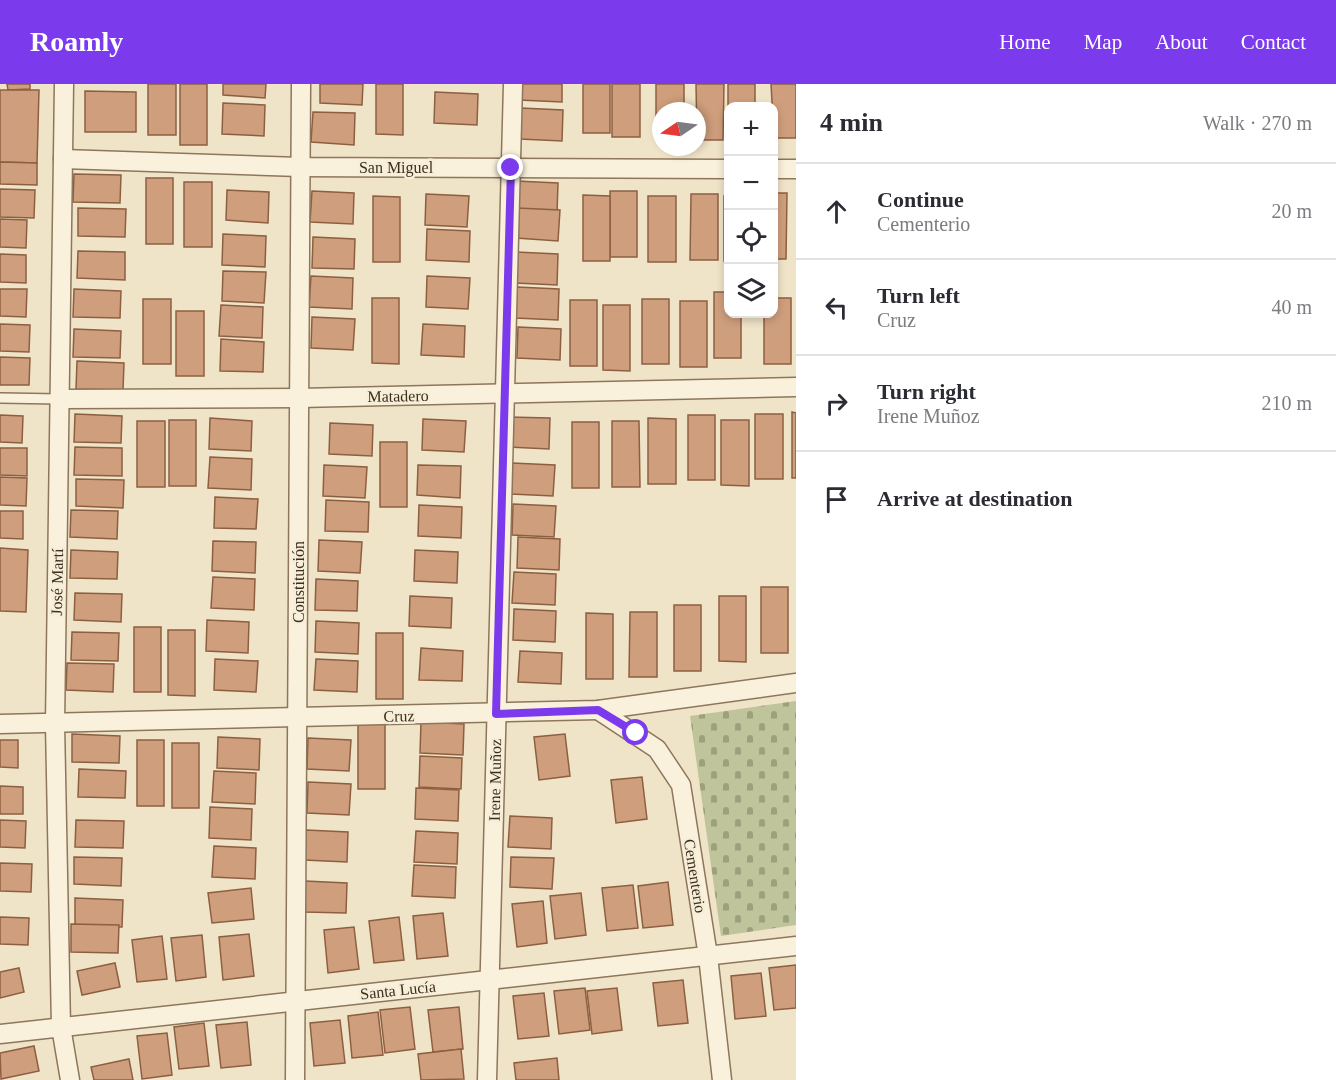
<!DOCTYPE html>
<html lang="en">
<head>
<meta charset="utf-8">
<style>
  body { margin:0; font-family:Georgia,serif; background:#f2f2f3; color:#2b2b33 }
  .controls { position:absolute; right:18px; top:18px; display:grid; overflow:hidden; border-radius:12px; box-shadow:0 3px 9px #0003 }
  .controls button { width:54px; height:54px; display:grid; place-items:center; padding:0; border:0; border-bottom:2px solid #e1e1e2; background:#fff; color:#2b2b33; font:30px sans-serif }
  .compass { position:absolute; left:652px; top:18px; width:54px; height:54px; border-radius:50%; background:#fff; box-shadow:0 3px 9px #0003; rotate:257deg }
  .stop { position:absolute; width:18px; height:18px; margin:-14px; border:4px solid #7c3aed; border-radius:50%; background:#fff }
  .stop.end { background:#7c3aed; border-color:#fff; box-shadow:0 2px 6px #0008 }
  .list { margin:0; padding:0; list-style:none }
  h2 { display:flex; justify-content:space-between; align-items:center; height:78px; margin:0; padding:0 24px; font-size:26px }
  h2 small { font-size:20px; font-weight:400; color:#7c7c81 }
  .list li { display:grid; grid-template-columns:39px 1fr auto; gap:18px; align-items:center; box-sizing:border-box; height:96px; padding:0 24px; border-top:2px solid #e1e1e2 }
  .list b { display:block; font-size:22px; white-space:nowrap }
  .list p { margin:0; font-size:20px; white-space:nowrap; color:#7c7c81 }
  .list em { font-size:20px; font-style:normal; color:#7c7c81 }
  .icon { flex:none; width:33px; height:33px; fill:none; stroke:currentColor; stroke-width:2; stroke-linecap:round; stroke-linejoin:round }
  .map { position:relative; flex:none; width:796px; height:996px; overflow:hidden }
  header { display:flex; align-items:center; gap:36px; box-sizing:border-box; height:84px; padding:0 30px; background:#7c3aed; color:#fff }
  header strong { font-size:28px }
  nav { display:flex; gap:33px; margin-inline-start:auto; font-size:21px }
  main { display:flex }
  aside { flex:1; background:#fff }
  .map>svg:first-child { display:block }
</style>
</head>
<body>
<header>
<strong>Roamly</strong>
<nav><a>Home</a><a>Map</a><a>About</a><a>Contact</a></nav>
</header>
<main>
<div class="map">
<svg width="796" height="996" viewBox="0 0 796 996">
  <defs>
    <pattern id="cemetery-stones" width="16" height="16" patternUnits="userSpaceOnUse" patternTransform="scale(1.5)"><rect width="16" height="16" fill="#bfc49a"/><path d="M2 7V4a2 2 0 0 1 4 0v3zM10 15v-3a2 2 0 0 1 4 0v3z" fill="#9ca07d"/></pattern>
  </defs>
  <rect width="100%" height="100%" fill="#f0e4c8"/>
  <!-- cemetery -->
  <path fill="url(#cemetery-stones)" d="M796,617V841L721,852L690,632Z"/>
  <!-- building -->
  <g fill="#cf9f7d" stroke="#8d5f41" stroke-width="1.5">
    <path d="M7,0H30V5L8,6Z"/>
    <rect x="148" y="0" width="28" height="51"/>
    <rect x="180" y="0" width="27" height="61"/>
    <path d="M223,0H266L265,14L223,11Z"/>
    <path d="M320,0H363L362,21L320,19Z"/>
    <path d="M376,0H403V51L376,50Z"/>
    <path d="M519,0H562V18L519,16Z"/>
    <rect x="583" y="0" width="27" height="49"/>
    <rect x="612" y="0" width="28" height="53"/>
    <path d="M656,0H684V27H661V51H656Z"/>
    <path d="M696,0H724L723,56H697Z"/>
    <path d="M728,0H755V22H728V55Z"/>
    <path d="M771,0H796V54H774Z"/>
    <path d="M0,6H39L37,79L0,78Z"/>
    <path d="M85,7L136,8V48H85Z"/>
    <path d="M435,8L478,10L477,41L434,39Z"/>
    <path d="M223,19L265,21L264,52L222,50Z"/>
    <path d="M521,24L563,26L562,57L520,55Z"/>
    <path d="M313,28L355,29L354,61L311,58Z"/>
    <path d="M0,78L37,79V101L0,100Z"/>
    <path d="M74,90L121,91L120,119L73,118Z"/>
    <rect x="146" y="94" width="27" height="66"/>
    <path d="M516,97L558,99L557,130L515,128Z"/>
    <rect x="184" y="98" width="28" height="65"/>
    <path d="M0,105L35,106L34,134L0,133Z"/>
    <path d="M227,106L269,108L268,139L226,136Z"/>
    <path d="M312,107L354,109L353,140L310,138Z"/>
    <rect x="610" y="107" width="27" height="66"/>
    <path d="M774,109H787L786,175H774Z"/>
    <path d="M426,110L469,112L467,143L425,141Z"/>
    <path d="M691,110H718V176H690Z"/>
    <path d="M583,111L610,112V177H583Z"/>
    <path d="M373,112L400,113V178H373Z"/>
    <rect x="648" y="112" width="28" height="66"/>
    <rect x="724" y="112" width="4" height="65"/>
    <path d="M78,124L126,125L125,153L78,152Z"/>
    <path d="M517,124L560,126L558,157L516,154Z"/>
    <path d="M0,135L27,136L26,164L0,163Z"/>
    <path d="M427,145L470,147L469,178L426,176Z"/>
    <path d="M223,150L266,152L265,183L222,181Z"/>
    <path d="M313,153L355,155L354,185L312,184Z"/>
    <path d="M78,167L125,168V196L77,194Z"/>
    <path d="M516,168L558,170L557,201L515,199Z"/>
    <path d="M0,170L26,171V199L0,198Z"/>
    <path d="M223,187L266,188L264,219L222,217Z"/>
    <path d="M311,192L353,194L352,225L309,223Z"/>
    <path d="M427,192L470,194L468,225L426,223Z"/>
    <path d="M517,203L559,205L558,236L515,234Z"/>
    <path d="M0,205H27L26,233L0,232Z"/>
    <path d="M74,205L121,207L120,234L73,233Z"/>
    <path d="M714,208H728V230H741V274H714Z"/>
    <path d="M372,214H399V280L372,279Z"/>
    <path d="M774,214H791V280H764V230H774Z"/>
    <rect x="143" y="215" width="28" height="65"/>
    <rect x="642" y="215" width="27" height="65"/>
    <rect x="570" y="216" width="27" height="66"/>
    <rect x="680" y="217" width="27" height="66"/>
    <path d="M221,221L263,223L262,254L219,252Z"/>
    <path d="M603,221H630V287L603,286Z"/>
    <rect x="176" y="227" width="28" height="65"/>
    <path d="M312,233L355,235L353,266L311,264Z"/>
    <path d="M0,240L30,241L29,268L0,267Z"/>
    <path d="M423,240L465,242L464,273L421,271Z"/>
    <path d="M518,243L561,245L560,276L517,274Z"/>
    <path d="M74,245L121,247L120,274L73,273Z"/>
    <path d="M221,255L264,258L263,288L220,287Z"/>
    <path d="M0,273L30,274L29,301H0Z"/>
    <path d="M77,277L124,279L123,306L76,305Z"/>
    <path d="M792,328L796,329V394H792Z"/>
    <path d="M75,330L122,332L121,359L74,358Z"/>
    <rect x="755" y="330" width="28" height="65"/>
    <path d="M0,331L23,332L22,359L0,358Z"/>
    <rect x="688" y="331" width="27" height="65"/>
    <path d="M508,333L550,334L549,365L507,363Z"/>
    <path d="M210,334L252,337L251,367L209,365Z"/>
    <path d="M648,334L676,335V400H648Z"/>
    <path d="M423,335L466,337L464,368L422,366Z"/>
    <rect x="169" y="336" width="27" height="66"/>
    <path d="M721,336H749V402L721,401Z"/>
    <rect x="137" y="337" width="28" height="66"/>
    <path d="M612,337H639L640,403H612Z"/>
    <rect x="572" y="338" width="27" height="66"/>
    <path d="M330,339L373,341L372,372L329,370Z"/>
    <rect x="380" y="358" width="27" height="65"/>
    <path d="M75,363L122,364V392L74,391Z"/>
    <path d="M0,364H27V392L0,391Z"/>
    <path d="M210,373L252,375L251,406L208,404Z"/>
    <path d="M512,379L555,381L553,412L511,410Z"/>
    <path d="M324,381L367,383L365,414L323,412Z"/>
    <path d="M418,381L461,382L460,414L417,411Z"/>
    <path d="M0,393L27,394L26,422L0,421Z"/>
    <path d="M76,395L124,396L123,424L76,422Z"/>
    <path d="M215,413L258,415L256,445L214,444Z"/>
    <path d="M326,416L369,418L368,448L325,447Z"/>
    <path d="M513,420L556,422L554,453L512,451Z"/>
    <path d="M419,421L462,423L461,454L418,452Z"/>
    <path d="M71,426L118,427L117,455L70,453Z"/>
    <path d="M0,427H23V455L0,454Z"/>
    <path d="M518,453L560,455L559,486L517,484Z"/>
    <path d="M319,456L362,458L360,489L318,487Z"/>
    <path d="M213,457L256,458L255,489L212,487Z"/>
    <path d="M0,464L28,466L26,528L0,527Z"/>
    <path d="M71,466L118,468L117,495L70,494Z"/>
    <path d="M415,466L458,468L457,499L414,497Z"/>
    <path d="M514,488L556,490L555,521L512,519Z"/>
    <path d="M213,493L255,495L254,526L211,524Z"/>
    <path d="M316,495L358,497L357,527L315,526Z"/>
    <rect x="761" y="503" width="27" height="66"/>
    <path d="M75,509L122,510L121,538L74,536Z"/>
    <path d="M410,512L452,514L451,544L409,542Z"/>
    <path d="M719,512H746V578L719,577Z"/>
    <rect x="674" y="521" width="27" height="66"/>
    <path d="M514,525L556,527L555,558L513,556Z"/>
    <path d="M630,528H657V593H629Z"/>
    <path d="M586,529L613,530V595H586Z"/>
    <path d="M207,536L249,538L248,569L206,567Z"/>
    <path d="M316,537L359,539L358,570L315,568Z"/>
    <rect x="134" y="543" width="27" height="65"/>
    <path d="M168,546H195V612L168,611Z"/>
    <path d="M72,548L119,549L118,577L71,576Z"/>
    <rect x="376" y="549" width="27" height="66"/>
    <path d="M421,564L463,567L462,597L419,596Z"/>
    <path d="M520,567L562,569L561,600L518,598Z"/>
    <path d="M215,575L258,577L256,608L214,606Z"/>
    <path d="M316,575L358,577L357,608L314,606Z"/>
    <path d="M67,579L114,580L113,608L66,606Z"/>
    <path d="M421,638L464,640L463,671L420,669Z"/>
    <rect x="358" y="639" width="27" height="66"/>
    <path d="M72,650L120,652L119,679L72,678Z"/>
    <path d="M565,650L570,692L539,696L534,653Z"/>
    <path d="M218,653L260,655L259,686L217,684Z"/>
    <path d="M308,654L351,656L349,687L307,685Z"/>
    <path d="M0,656H18V684L0,683Z"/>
    <rect x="137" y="656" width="27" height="66"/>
    <rect x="172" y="659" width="27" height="65"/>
    <path d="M420,672L462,674L461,705L419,703Z"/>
    <path d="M79,685L126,687L125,714L78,713Z"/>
    <path d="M214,687L256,689L255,720L212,718Z"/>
    <path d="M642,693L647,735L616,739L611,696Z"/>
    <path d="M308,698L351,700L349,731L307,729Z"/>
    <path d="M0,702L23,703V730H0Z"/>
    <path d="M416,704L459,706L458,737L415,735Z"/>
    <path d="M210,723L252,725L251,756L209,754Z"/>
    <path d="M510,732L552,734L551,765L508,763Z"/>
    <path d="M0,736L26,737L25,764L0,763Z"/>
    <path d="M76,736L124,737L123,764L75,763Z"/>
    <path d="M306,746L348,748L347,778L304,776Z"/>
    <path d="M416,747L458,749L457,780L414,778Z"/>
    <path d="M214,762L256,764L255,795L212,793Z"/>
    <path d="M74,773L122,774L121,802L74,800Z"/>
    <path d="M511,773L554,774L552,805L510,803Z"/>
    <path d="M0,779L32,780L31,808L0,807Z"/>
    <path d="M414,781L456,783L455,814L412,812Z"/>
    <path d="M305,797L347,799L346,829L304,828Z"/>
    <path d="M668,798L673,841L643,844L638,802Z"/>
    <path d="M633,801L638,844L607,847L602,804Z"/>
    <path d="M251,804L254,835L212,839L208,809Z"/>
    <path d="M581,809L586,851L555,855L550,812Z"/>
    <path d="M75,814L123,816L122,843L75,842Z"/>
    <path d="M543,817L547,859L517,863L512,820Z"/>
    <path d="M443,829L448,872L417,875L413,832Z"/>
    <path d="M0,833L29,834L28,861L0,860Z"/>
    <path d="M399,833L404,876L374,879L369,837Z"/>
    <path d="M71,840L119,841L118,869L71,868Z"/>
    <path d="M354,843L359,885L328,889L324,846Z"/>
    <path d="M249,850L254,892L223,896L219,853Z"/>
    <path d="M202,851L206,893L176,897L171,854Z"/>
    <path d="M162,852L167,895L137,898L132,856Z"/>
    <path d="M115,879L120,903L82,911L77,887Z"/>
    <path d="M796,881V924L774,926L769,884Z"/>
    <path d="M19,884L24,908L0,914V888Z"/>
    <path d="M761,889L766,932L735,935L731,892Z"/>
    <path d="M683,896L688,939L658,942L653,899Z"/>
    <path d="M585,904L590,946L559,950L554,907Z"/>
    <path d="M617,904L622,946L592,950L587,907Z"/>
    <path d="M544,909L549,952L518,955L513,912Z"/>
    <path d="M410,923L415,965L385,969L380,926Z"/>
    <path d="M459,923L463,965L433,968L428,926Z"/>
    <path d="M378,928L383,971L352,974L348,932Z"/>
    <path d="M340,936L345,979L314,982L310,939Z"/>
    <path d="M247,938L251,981L221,984L216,941Z"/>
    <path d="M204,939L209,982L179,985L174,943Z"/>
    <path d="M167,949L172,991L142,995L137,952Z"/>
    <path d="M34,962L39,987L1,995L0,969Z"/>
    <path d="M461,965L464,995L421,996L418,970Z"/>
    <path d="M557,974L559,996H516L514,979Z"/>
    <path d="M129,975L133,996H94L91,983Z"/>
  </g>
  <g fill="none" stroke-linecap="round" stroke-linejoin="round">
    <defs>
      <path id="lane" d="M0,314L60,315"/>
      <g id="street">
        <path d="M64,0L55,640L61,943L70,996"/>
        <path d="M63,75L300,83L728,85"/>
        <path d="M774,85H796"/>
        <path d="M60,315L299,314L796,303"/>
        <path d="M598,626L657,665L681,701L708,872L722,996"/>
        <path d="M0,640L598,626L796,599"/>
        <path d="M0,950L796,862"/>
        <path d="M295,996L301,0"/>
        <path d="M487,996L513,0"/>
      </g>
    </defs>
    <!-- lane casing -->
    <use href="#lane" stroke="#8d765c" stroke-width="12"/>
    <!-- street casing -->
    <use href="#street" stroke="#8d765c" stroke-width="21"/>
    <!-- lane -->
    <use href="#lane" stroke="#faf1dc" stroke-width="9"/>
    <!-- street -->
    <use href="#street" stroke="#faf1dc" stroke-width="18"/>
  </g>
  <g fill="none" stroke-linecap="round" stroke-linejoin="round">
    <!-- route -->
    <path stroke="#7c3aed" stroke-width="8" d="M511,84L496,630L598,626L636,649"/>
  </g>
  <g text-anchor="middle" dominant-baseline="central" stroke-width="5" stroke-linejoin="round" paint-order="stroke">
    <!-- street labels -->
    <g font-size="16" fill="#3d2e20" stroke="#f7eed8">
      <text x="396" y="83">San Miguel</text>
      <text transform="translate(398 312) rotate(-1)">Matadero</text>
      <text transform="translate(57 498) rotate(-89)">José Martí</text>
      <text transform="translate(298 498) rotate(-90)">Constitución</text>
      <text transform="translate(399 632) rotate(-1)">Cruz</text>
      <text transform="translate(495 696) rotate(-89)">Irene Muñoz</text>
      <text transform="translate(695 792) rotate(81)">Cementerio</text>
      <text transform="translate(398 906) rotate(-6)">Santa Lucía</text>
    </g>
  </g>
</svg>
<div class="controls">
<button>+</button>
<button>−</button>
<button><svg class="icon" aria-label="locate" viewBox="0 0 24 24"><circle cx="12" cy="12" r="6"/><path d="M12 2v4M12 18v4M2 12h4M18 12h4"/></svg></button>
<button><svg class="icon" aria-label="layers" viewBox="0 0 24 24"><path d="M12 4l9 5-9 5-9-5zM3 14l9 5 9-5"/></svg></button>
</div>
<svg class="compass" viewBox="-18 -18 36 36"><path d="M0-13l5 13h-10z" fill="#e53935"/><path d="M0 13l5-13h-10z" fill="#7c7c81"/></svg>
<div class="stop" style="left:636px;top:649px"></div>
<div class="stop end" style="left:511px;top:84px"></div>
</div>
<aside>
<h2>4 min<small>Walk · 270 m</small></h2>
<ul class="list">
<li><svg class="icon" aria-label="ahead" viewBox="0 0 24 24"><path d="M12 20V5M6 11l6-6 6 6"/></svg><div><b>Continue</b><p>Cementerio</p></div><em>20 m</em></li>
<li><svg class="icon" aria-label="left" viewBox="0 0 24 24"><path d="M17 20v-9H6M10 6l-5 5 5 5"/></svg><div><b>Turn left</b><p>Cruz</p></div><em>40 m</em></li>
<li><svg class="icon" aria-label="right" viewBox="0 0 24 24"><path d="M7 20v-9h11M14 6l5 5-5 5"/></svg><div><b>Turn right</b><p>Irene Muñoz</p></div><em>210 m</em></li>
<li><svg class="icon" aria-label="arrive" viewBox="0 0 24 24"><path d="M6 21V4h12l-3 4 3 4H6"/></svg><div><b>Arrive at destination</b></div></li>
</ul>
</aside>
</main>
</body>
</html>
